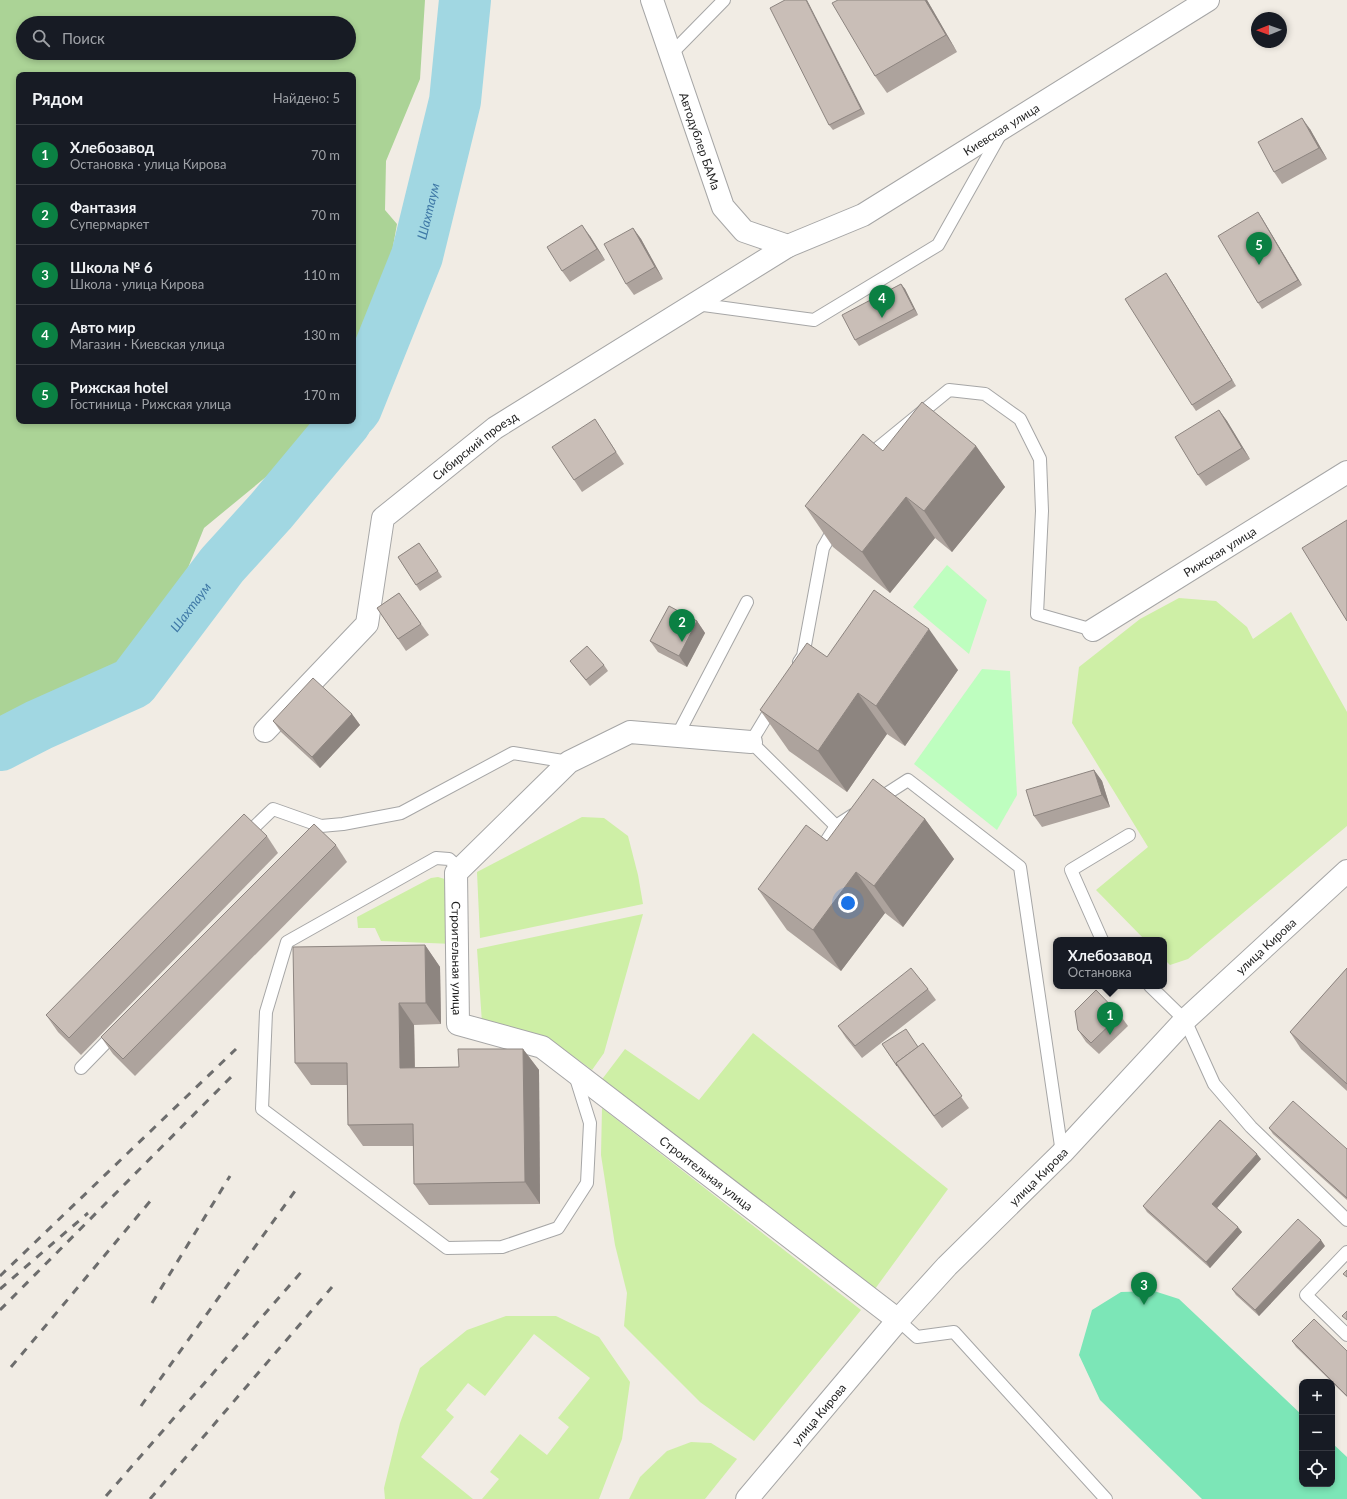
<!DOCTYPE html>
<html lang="ru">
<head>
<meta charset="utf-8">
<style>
  body { margin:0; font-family:Lato,sans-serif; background:#242831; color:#f1f3f6 }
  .controls { position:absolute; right:12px; bottom:12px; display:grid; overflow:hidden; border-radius:8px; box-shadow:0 2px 6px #0003 }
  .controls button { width:36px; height:36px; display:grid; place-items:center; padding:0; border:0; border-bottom:1px solid #363941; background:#171b24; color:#f1f3f6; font:20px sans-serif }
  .compass { position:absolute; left:1251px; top:12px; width:36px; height:36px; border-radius:50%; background:#171b24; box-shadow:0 2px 6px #0003; rotate:269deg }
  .you { position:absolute; left:848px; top:903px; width:14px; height:14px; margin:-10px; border:3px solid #fff; border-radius:50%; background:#1a73e8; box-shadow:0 0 0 6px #1a73e833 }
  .badge { display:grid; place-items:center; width:26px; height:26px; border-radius:50%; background:#0b8043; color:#fff; font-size:13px; font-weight:700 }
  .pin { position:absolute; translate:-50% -33px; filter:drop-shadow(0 1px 2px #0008) }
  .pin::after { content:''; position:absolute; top:21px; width:14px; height:12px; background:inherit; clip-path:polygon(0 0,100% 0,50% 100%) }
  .popup { position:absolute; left:1053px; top:937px; width:114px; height:52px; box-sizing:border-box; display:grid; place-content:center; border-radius:8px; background:#171b24; filter:drop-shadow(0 1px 3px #0005); font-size:13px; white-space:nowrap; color:#9ea1a6 }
  .popup b { font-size:15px; color:#f1f3f6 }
  .popup::after { content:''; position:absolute; left:50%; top:100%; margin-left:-8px; border:8px solid transparent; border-top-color:#171b24 }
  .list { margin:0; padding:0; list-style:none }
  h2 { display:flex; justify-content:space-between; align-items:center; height:52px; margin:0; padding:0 16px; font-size:17px }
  h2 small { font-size:13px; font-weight:400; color:#9ea1a6 }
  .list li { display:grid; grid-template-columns:26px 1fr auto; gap:12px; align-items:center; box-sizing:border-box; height:60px; padding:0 16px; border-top:1px solid #363941 }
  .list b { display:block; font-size:15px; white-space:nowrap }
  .list p { margin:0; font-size:13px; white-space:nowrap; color:#9ea1a6 }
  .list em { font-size:13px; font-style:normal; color:#9ea1a6 }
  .icon { flex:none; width:22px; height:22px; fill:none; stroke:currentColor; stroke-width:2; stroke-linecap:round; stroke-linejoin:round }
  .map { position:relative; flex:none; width:1347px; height:1499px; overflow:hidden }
  .search { position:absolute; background:#171b24; box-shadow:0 2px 6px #0003; left:16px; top:16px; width:340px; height:44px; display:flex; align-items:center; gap:10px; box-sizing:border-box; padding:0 14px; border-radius:22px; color:#9ea1a6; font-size:15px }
  .panel { position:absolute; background:#171b24; box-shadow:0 2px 6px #0003; left:16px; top:72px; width:340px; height:352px; border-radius:8px }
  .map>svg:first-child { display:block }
</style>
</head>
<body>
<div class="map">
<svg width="1347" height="1499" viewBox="0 0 1347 1499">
  <rect width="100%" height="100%" fill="#f1ece4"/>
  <!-- grass -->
  <g fill="#ceefa6">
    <path d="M1179,598L1216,601L1247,627L1253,639L1291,612L1347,712V826L1188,959L1170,965L1164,959V940H1145L1096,890L1148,847L1072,723L1079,667L1140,619Z"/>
    <path d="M582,817L604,818L628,836L638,875L643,904L480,938L477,872Z"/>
    <path d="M438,877L448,880L453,944L381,941L375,928H358L357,917L431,878Z"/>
    <path d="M643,914L604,1053L592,1070L562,1048L541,1038L482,1023L477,949Z"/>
    <path d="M753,1033L948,1189L875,1289L600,1082L625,1049L699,1100Z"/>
    <path d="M602,1108L861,1310L754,1441L700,1402L624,1326L627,1293L615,1245L601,1155Z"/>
    <path d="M506,1316H556L599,1337L630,1382L622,1439L599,1499H482L499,1479L490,1472L520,1434L547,1455L569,1427L558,1418L590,1378L534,1334L485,1396L468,1383L446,1410L454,1417L421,1457L473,1499H385L384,1488L400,1423L420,1368L467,1330Z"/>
    <path d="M691,1442L711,1443L737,1459L705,1499H629L640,1477L667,1451Z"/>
  </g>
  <!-- forest -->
  <path fill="#abd396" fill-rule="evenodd" d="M0,0H425L420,79L386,161L385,210L397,224L389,269L353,364V75H19V421H314L278,467L204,528L161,635L108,685L0,719ZM23,23H349V53H23Z"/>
  <!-- park -->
  <g fill="#befebf">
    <path d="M947,565L987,600L969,654L913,607Z"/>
    <path d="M982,669L1010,671L1017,795L997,830L914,764Z"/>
  </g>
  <!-- pitch -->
  <path fill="#7ce6b7" d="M1154,1291L1179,1299L1302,1415V1484H1332V1443L1347,1457V1499H1202L1100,1400L1079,1355L1092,1310L1121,1292Z"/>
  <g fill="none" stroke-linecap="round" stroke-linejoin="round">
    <!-- river -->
    <g stroke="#a1d7e2" stroke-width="52">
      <path id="s1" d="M353,412L356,408L417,256L455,101L465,0"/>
      <path id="s2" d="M0,745L39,725L133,683L222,565L271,511L346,421"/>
    </g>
    <defs>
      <g id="service">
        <path d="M670,55L724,0"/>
        <path d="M696,304L814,320L938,245L1001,133"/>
        <path d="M871,462L878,448L949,390L985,394L1020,419L1040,459L1042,511L1037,614L1093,630"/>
        <path d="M799,662L803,656L823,548L836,525"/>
        <path d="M774,704L751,742L836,826L853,815"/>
        <path d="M677,736L747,602"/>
        <path d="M877,800L908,780L1020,867L1062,1153"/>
        <path d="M244,837L273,809L321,826L343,824L401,813L513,753L569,762"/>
        <path d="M818,854L836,826"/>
        <path d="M460,869L449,859L436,858L287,942L266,1012L262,1109L447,1248L502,1247L558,1228L587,1183L590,1123L575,1075"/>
        <path d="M1102,940L1071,870L1129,835"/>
        <path d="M1150,986L1185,1020L1214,1084L1251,1127L1347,1220"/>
        <path d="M81,1068L116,1032"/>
        <path d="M1347,1252L1306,1295L1347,1335"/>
        <path d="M898,1320L917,1337L954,1332L1106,1499"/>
      </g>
      <g id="minor">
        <path id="s3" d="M1093,630L1347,472"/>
        <path id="s4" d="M265,731L367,624L383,518L495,428L788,246"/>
        <path id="s5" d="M751,742L630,732L569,762L456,873L458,1024L542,1047L898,1320"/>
      </g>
      <g id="tertiary">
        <path id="s6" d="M652,0L723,207L744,231L788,246L863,215L1208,0"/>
        <path id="s7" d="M747,1499L898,1320L947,1266L1062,1153L1185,1020L1347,871"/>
      </g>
    </defs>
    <!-- service casing -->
    <use href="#service" stroke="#a6a6a6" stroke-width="14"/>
    <!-- minor casing -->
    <use href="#minor" stroke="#a6a6a6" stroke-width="24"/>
    <!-- tertiary casing -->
    <use href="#tertiary" stroke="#a6a6a6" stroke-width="24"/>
    <!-- service -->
    <use href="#service" stroke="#fff" stroke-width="12"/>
    <!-- minor -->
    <use href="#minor" stroke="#fff" stroke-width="22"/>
    <!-- tertiary -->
    <use href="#tertiary" stroke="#fff" stroke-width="22"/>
    <!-- rail -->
    <g stroke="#6d6d6d" stroke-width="3" stroke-dasharray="8 8" stroke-linecap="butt">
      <path d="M0,1276L236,1049"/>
      <path d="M0,1289L88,1213"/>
      <path d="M152,1303L230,1176"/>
      <path d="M0,1310L236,1072"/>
      <path d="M11,1367L152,1199"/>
      <path d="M141,1406L295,1191"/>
      <path d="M106,1496L303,1270"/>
      <path d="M150,1499L332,1287"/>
    </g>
  </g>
  <!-- wall -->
  <g fill="#ada39d">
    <path d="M785,0L865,114L833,130L829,125Z"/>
    <path d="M838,0H927L957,52L887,93L875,76Z"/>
    <path d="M1310,129L1327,159L1282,184L1274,172Z"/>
    <path d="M1258,212L1302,285L1262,309L1258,303Z"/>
    <path d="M633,228L641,239L663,279L634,295L626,284Z"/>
    <path d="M590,236L605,260L570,282L562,271Z"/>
    <path d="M1170,279L1236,386L1196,411L1192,405Z"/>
    <path d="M901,284L905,289L918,315L859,346L855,340Z"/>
    <path d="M1219,410L1227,421L1250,459L1206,486L1198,475Z"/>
    <path d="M602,430L624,464L582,492L574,480Z"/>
    <path d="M976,446L1005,487L952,552L935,538L890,593L833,547L805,506L883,451Z"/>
    <path d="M419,543L442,577L420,591L398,557Z"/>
    <path d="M399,593L429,635L406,651L377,608Z"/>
    <path d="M697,621L705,633L687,667L658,652L650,641Z"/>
    <path d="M827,657L958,670L905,746L887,734L847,792L789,751L760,710Z"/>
    <path d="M570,661L604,665L608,671L590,686Z"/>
    <path d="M352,714L360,725L320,768L281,732L273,721Z"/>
    <path d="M1094,770L1102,781L1110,807L1042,827L1034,816Z"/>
    <path d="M925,819L954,859L903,927L885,913L841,971L787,930L758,889L827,841Z"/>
    <path d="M267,836L278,853L81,1055L58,1032L46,1015Z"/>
    <path d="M336,845L347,862L135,1076L113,1054L101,1037Z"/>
    <path d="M425,945L440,967L441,1024L414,1025L415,1067H459L523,1049L539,1070L540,1204L429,1205L414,1184L413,1146H363L348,1125L347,1085H311L295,1063Z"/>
    <path d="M1347,968V1091L1301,1049L1290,1032Z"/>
    <path d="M928,989L936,1000L862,1058L846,1038L838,1026Z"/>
    <path d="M1120,1015L1128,1026L1099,1054L1086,1042L1078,1030Z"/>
    <path d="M923,1043L969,1108L942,1128L901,1072L882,1044L918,1047Z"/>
    <path d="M1269,1128L1347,1149V1200L1273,1134Z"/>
    <path d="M1261,1159L1217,1208L1242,1232L1210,1268L1147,1212L1143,1206Z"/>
    <path d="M1325,1246L1259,1316L1236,1295L1232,1289Z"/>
    <path d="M1292,1341L1347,1351V1397L1296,1347Z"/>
  </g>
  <!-- shaded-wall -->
  <g fill="#8d8580">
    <path d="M806,0H807L865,114L861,109Z"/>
    <path d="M925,0H927L957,52L946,35Z"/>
    <path d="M1302,118L1310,129L1327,159L1319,148Z"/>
    <path d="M1258,212L1262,218L1302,285L1298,280Z"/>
    <path d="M582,225L590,236L605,260L597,249Z"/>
    <path d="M633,228L641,239L663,279L655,267Z"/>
    <path d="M1166,273L1170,279L1236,386L1232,380Z"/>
    <path d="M901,284L905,289L918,315L914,309Z"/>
    <path d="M1219,410L1227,421L1250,459L1242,448Z"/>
    <path d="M976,446L1005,487L952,552L924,511Z"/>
    <path d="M906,497L935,538L890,593L862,552Z"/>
    <path d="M697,621L705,633L687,667L679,656Z"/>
    <path d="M929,629L958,670L905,746L876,706Z"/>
    <path d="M858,693L887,734L847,792L818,751Z"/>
    <path d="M352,714L360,725L320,768L312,757Z"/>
    <path d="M1094,770L1102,781L1110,807L1102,795Z"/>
    <path d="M925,819L954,859L903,927L874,886Z"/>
    <path d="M856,872L885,913L841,971L813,930Z"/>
    <path d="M425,945L440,967L441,1024L426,1003Z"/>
    <path d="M399,1003L414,1025L415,1089L400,1068Z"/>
    <path d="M523,1049L539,1070L540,1204L525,1182Z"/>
    <path d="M1257,1154L1261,1159L1216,1209L1212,1204Z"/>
    <path d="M1238,1227L1242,1232L1210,1268L1206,1262Z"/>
    <path d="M1321,1240L1325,1246L1259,1316L1255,1310Z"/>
  </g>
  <!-- building -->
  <g fill="#c9beb7" stroke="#8d8580">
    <path d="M785,0H806L861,109L829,125L770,8Z"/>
    <path d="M838,0H925L946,35L875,76L832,3Z"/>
    <path d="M1302,118L1319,148L1274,172L1258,142Z"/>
    <path d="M1258,212L1298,280L1258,303L1218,236Z"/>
    <path d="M582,225L597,249L562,271L547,247Z"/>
    <path d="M633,228L655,267L626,284L604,244Z"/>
    <path d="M1166,273L1232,380L1192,405L1125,299Z"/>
    <path d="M901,284L914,309L855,340L842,315Z"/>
    <path d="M922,402L976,446L924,511L906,497L862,552L805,506L863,434L883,451Z"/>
    <path d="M1219,410L1242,448L1198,475L1175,437Z"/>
    <path d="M595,419L616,452L574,480L552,447Z"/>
    <path d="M1347,520V621L1302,548Z"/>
    <path d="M419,543L438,571L416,585L398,557Z"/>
    <path d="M874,590L929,629L876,706L858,693L818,751L760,710L807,643L827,657Z"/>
    <path d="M399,593L421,624L398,639L377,608Z"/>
    <path d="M669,606L697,621L679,656L650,641Z"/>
    <path d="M587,646L604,665L586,680L570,661Z"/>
    <path d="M313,678L352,714L312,757L273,721Z"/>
    <path d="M1094,770L1102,795L1034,816L1026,790Z"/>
    <path d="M873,779L925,819L874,886L856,872L813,930L758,889L806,825L827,841Z"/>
    <path d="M244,814L267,836L69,1038L46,1015Z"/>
    <path d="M314,824L336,845L123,1059L101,1037Z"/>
    <path d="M425,945L426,1003H399L400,1068L459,1067L458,1049H523L525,1182L414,1184L413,1124L348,1125L347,1063H295L293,947Z"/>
    <path d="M911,968L928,989L855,1046L838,1026Z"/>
    <path d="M1347,968V1084L1290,1032Z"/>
    <path d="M1096,990L1120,1015L1091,1043L1078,1030L1075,1011Z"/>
    <path d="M906,1029L918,1047L896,1063L897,1066L882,1044Z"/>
    <path d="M923,1043L962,1096L934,1116L896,1063Z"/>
    <path d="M1293,1101L1347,1149V1198L1269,1128Z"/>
    <path d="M1220,1120L1257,1154L1212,1204L1238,1227L1206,1262L1143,1206Z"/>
    <path d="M1298,1219L1321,1240L1255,1310L1232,1289Z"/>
    <path d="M1347,1270V1277L1343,1274Z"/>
    <path d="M1347,1311V1320L1342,1316Z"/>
    <path d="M1314,1319L1347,1351V1396L1292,1341Z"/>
  </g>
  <g text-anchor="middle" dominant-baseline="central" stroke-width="3" stroke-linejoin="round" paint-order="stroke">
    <!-- street labels -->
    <g font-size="12" fill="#1f1f1f" stroke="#fff">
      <text stroke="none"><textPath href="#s6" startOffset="541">Киевская улица</textPath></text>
      <text stroke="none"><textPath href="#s6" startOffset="149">Автодублер БАМа</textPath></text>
      <text stroke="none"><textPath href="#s4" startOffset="372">Сибирский проезд</textPath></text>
      <text stroke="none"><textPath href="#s3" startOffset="149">Рижская улица</textPath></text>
      <text stroke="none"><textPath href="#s7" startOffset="759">улица Кирова</textPath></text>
      <text stroke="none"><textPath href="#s5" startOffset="433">Строительная улица</textPath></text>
      <text stroke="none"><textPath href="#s5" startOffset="793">Строительная улица</textPath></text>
      <text stroke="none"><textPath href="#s7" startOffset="435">улица Кирова</textPath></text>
      <text stroke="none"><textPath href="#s7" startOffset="111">улица Кирова</textPath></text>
    </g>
    <!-- water labels -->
    <g font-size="13" font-style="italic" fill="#3e78a6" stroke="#fff">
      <text stroke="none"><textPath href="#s1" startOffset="215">Шахтаум</textPath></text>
      <text stroke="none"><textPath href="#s2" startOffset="242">Шахтаум</textPath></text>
    </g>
  </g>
</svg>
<div class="controls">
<button>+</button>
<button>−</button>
<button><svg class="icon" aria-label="locate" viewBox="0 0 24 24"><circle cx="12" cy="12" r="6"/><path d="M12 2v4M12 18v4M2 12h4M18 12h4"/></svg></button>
</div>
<svg class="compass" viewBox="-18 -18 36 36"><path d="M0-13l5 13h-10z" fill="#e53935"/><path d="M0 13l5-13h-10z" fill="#9ea1a6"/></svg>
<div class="you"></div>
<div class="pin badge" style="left:1110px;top:1035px">1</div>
<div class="popup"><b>Хлебозавод</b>Остановка</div>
<div class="pin badge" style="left:682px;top:642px">2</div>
<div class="pin badge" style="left:1144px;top:1305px">3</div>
<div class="pin badge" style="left:882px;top:318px">4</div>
<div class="pin badge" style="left:1259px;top:265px">5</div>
<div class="search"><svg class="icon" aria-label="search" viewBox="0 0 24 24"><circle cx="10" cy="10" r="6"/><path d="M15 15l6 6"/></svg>Поиск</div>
<section class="panel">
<h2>Рядом<small>Найдено: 5</small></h2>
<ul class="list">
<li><span class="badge">1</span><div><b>Хлебозавод</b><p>Остановка · улица Кирова</p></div><em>70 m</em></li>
<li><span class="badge">2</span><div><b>Фантазия</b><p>Супермаркет</p></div><em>70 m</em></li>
<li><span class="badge">3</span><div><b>Школа № 6</b><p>Школа · улица Кирова</p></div><em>110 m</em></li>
<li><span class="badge">4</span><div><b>Авто мир</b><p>Магазин · Киевская улица</p></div><em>130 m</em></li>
<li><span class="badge">5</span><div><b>Рижская hotel</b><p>Гостиница · Рижская улица</p></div><em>170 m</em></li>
</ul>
</section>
</div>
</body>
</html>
